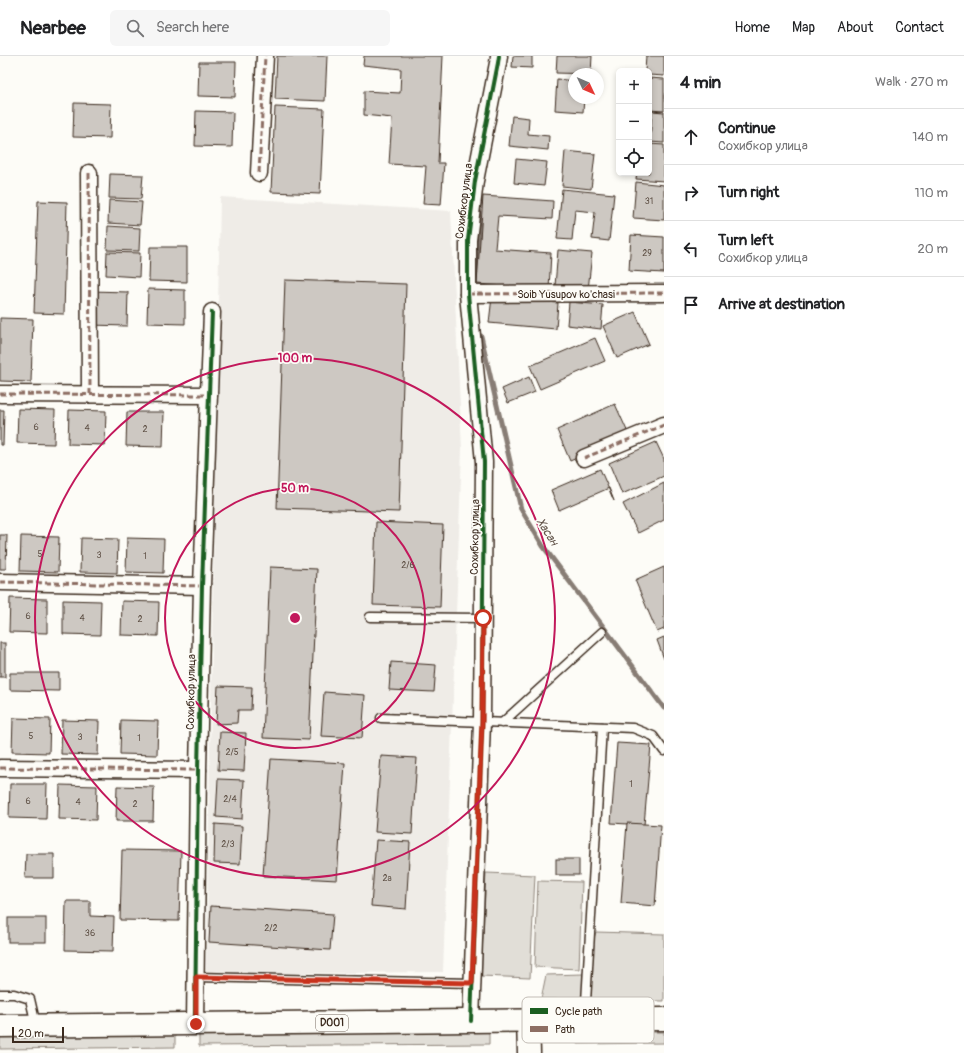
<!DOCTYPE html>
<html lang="en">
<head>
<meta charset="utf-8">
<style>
  body { margin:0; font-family:Pangolin,sans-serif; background:#f6f6f6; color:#202124 }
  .controls { position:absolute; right:12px; top:12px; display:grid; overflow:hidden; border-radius:6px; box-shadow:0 2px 6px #0003 }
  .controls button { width:36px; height:36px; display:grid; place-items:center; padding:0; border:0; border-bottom:1px solid #e0e0e0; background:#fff; color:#202124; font:20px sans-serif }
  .compass { position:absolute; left:568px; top:12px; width:36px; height:36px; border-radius:50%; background:#fff; box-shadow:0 2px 6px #0003; rotate:134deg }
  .scale { position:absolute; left:12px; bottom:10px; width:52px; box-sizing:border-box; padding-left:4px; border:2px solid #3b2a1e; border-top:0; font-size:11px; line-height:14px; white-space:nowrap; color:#3b2a1e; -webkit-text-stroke:3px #fdfcf7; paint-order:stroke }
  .stop { position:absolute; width:12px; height:12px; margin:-9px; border:3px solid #c8321e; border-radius:50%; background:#fff }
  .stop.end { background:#c8321e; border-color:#fff; box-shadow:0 1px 4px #0008 }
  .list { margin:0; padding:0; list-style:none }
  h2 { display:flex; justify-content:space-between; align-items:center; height:52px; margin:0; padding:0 16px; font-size:17px }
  h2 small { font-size:13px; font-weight:400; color:#757577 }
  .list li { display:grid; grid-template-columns:26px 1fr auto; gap:12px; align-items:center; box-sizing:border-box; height:56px; padding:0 16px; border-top:1px solid #e0e0e0 }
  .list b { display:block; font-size:15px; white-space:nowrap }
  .list p { margin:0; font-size:13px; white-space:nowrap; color:#757577 }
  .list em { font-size:13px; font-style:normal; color:#757577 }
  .icon { flex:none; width:22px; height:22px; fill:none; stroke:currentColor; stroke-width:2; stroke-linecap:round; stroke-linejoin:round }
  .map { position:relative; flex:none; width:664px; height:997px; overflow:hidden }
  header { display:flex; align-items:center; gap:24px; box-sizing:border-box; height:56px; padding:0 20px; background:#fff; border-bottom:1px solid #e0e0e0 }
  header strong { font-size:19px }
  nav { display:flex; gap:22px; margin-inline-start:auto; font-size:14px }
  .search { width:280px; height:36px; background:#f6f6f6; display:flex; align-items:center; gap:10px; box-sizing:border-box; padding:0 14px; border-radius:6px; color:#757577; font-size:15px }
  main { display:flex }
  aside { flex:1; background:#fff }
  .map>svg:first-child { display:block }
</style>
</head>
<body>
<header>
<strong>Nearbee</strong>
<div class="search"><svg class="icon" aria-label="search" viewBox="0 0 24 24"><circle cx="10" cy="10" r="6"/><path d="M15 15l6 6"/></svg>Search here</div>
<nav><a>Home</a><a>Map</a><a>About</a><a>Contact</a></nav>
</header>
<main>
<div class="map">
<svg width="664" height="997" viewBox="0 0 664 997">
  <rect width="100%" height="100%" fill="#fdfcf7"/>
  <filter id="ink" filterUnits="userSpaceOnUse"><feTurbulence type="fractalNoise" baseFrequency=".025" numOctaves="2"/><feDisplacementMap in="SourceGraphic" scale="8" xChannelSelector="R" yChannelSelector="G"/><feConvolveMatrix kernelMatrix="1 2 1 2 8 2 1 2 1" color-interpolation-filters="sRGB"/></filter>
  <g filter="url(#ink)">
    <!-- built -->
    <path fill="#efece7" d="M220,141L451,155L462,393L443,916L206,918Z"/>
    <!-- green -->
    <g fill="#e1ded7" stroke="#8e847a">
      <path d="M486,817L535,819L530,922L481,920Z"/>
      <path d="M538,825L582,826L579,913L535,911Z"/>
      <path d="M596,876L664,878V945L541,943L546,919L583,918Z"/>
      <path d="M489,976V988L199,990V978Z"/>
      <path d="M664,976V987L577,988V977Z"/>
      <path d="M175,979V991L0,993V980Z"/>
    </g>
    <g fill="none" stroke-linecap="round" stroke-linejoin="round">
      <!-- stream -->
      <g stroke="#887d74" stroke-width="5">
        <path d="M477,224L479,155"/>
        <path d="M481,280L521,453L543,490L664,652"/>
      </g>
    </g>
    <!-- building -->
    <g fill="#cdc8c2" stroke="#3b2a1e">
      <path d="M277,0H327L325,45L275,43Z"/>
      <path d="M364,0H443L438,107H444L441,149L423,148L426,110L389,108L392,62L364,59V35L400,37L401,13L363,9Z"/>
      <path d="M513,0H532V12L512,11Z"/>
      <path d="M557,0H592L591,18L556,17Z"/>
      <path d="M646,0H664V20L649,19V15H645Z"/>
      <path d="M199,6H236L235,41L198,40Z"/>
      <path d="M649,22L664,23V55L649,54Z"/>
      <path d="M557,23L574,25V42H584L583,56L555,54Z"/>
      <path d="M74,47L111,48L110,82L73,81Z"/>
      <path d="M275,51L324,53L320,138L271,136Z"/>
      <path d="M196,55L233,56L232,91L195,90Z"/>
      <path d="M652,55L664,56V87L650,86Z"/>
      <path d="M512,60L529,62L528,78L549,80L548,94L509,90Z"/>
      <path d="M649,88L664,89V125L636,123L637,117H649Z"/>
      <path d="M565,95L595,98L591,133L562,130Z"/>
      <path d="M516,103L547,106L544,130L514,127Z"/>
      <path d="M110,118L143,119L141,143L109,142Z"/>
      <path d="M636,126L664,129V164L633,162Z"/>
      <path d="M562,133L614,138L609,185L592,183L595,156L575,154L572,184L557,183Z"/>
      <path d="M483,140L553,145L552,163L498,160L495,193L551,197L549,233L477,228Z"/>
      <path d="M109,144L142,146L140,169L108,167Z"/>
      <path d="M38,145L67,146L64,258L34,257Z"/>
      <path d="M108,170L140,172L139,195L107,194Z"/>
      <path d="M631,179L664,181V217L629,215Z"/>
      <path d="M150,191H187V226L149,225Z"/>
      <path d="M558,194L592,197L588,234L555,230Z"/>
      <path d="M107,196L140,197L139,221L106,219Z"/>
      <path d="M285,224L406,228L399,456L277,452Z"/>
      <path d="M148,233L185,234V268L147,267Z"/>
      <path d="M91,235L128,236L127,270L90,269Z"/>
      <path d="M492,241L558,247L556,273L489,267Z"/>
      <path d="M569,246L603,249L601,273L567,269Z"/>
      <path d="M635,256L649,288L617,302L603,270Z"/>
      <path d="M0,262L33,263L31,326L0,325Z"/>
      <path d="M595,282L605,305L540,333L530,310Z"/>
      <path d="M529,321L535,336L508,347L502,333Z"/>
      <path d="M615,348L629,379L570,405L557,374Z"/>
      <path d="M18,353L55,354L54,388L17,387Z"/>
      <path d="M0,354H4L3,389H0Z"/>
      <path d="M69,354L106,355L105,389L68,388Z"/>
      <path d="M127,356H164L163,391L126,390Z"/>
      <path d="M656,386L664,403V420L622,438L609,407Z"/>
      <path d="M600,413L614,445L609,432L559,454L551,434Z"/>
      <path d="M664,427V464L638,477L623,448Z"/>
      <path d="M376,466L443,469L440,551L373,549Z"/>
      <path d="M0,479H7L6,513H0Z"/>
      <path d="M21,480L59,481L58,516L20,515Z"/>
      <path d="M81,482L118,483L117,517L80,516Z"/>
      <path d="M127,482L164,483L163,517L126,516Z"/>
      <path d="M270,511L317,513L309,684L263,682Z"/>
      <path d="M664,511V573L657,576L635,524Z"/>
      <path d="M10,542L47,543V577L9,576Z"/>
      <path d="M63,544L101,545L100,579L63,578Z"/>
      <path d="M122,545L159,546L158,580L121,579Z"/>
      <path d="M664,581V603L657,584Z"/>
      <rect x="0" y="587" width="5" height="34"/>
      <path d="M391,606L436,609L434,636L389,634Z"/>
      <path d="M10,617H59V635L10,634Z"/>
      <path d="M218,630L252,631L251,654H238L237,667L216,668Z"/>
      <path d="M324,636L365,639L362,682L321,680Z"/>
      <path d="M13,662L50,663L49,697L12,696Z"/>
      <path d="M62,664L99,665L98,699L61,698Z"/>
      <path d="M121,664L158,665L157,699L120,698Z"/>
      <path d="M220,676L246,677L244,715L218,714Z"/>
      <path d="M617,687L651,689L644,769L611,767Z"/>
      <path d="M381,700L417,702L412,778L375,776Z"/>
      <path d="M271,703L345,707L337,824L263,820Z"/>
      <path d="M218,723L244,724L242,763L216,761Z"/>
      <path d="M10,728H47L46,763L9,762Z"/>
      <path d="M60,729L97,730L96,764L59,763Z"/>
      <path d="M117,730L154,731L153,765H116Z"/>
      <path d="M627,767L661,769L655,850L621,847Z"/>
      <path d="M215,768L242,770L240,808L214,807Z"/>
      <path d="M376,784L410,786L406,853L371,850Z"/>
      <path d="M122,794L181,795L179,865L120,864Z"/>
      <path d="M26,798H54V822H25Z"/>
      <rect x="556" y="803" width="23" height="16"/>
      <path d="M66,845H90V860L114,861L113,895L65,894Z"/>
      <path d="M211,850L333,858L330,894L209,886Z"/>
      <rect x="8" y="862" width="38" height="24"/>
    </g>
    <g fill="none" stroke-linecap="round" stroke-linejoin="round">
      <defs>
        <g id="lane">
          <path d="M370,561L483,562"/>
          <path d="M381,662L633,672L653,680L664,695"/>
          <path d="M502,667L602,576"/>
          <path d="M196,921L472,927"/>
          <path d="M0,938H14L30,943L36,969"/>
          <path d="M585,963L602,671"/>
        </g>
        <g id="street">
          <path d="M89,117L90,338"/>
          <path d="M259,117L265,0"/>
          <path d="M468,238L664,237"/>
          <path d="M0,338L209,339"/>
          <path d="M584,402L664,369"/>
          <path d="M0,526L202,530"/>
          <path d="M0,712L198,714"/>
          <path d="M471,965L482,666L484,406L468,238V184L475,125L498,7L499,0"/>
          <path d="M195,968L198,714L202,530L212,256"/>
        </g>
        <g id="highway">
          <path d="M528,965L529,997"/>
          <path d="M0,970L664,963"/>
        </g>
      </defs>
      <!-- lane casing -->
      <use href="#lane" stroke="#3b2a1e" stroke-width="11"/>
      <!-- street casing -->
      <use href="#street" stroke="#3b2a1e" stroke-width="19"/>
      <!-- highway casing -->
      <use href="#highway" stroke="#3b2a1e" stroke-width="25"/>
      <!-- lane -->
      <use href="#lane" stroke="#fdfcf7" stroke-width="8"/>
      <!-- street -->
      <use href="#street" stroke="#fdfcf7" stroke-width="16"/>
      <!-- highway -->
      <use href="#highway" stroke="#fdfcf7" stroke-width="22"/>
      <!-- quiet -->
      <g stroke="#8d6e63" stroke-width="3" stroke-dasharray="6 3" stroke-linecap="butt">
        <path d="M89,117L90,338"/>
        <path d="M259,117L265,0"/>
        <path d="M468,238L664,237"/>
        <path d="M0,338L209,339"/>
        <path d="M584,402L664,369"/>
        <path d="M0,526L202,530"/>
        <path d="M0,712L198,714"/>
      </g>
      <defs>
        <g id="cycleway">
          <path d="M471,965L482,666L484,406L468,238V184L475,125L498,7L499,0"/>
          <path d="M195,968L198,714L202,530L212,256"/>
        </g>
      </defs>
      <!-- cycleway casing -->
      <use href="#cycleway" stroke="#fdfcf7" stroke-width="6"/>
      <!-- cycleway -->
      <use href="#cycleway" stroke="#1b5e20" stroke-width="4"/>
    </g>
  </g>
  <g fill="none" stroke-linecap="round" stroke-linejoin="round" filter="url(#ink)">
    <!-- route -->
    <path stroke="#c8321e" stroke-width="5" d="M196,968V921L472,927L482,666L483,562"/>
  </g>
  <!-- distance rings -->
  <g fill="none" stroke="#c2185b" stroke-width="2">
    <circle cx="295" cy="562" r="130"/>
    <circle cx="295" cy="562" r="260"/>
  </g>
  <g text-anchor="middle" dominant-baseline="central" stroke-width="3.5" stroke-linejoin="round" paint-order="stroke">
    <!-- number labels -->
    <g font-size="9" fill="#605247">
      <text x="649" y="145">31</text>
      <text x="647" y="197">29</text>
      <text x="36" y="371">6</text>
      <text x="87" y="372">4</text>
      <text x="145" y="373">2</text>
      <text x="40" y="498">5</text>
      <text x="99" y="499">3</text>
      <text x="145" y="500">1</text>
      <text x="408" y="509">2/6</text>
      <text x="28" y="560">6</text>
      <text x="82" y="562">4</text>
      <text x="140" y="563">2</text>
      <text x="31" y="680">5</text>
      <text x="80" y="681">3</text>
      <text x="139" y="682">1</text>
      <text x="232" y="696">2/5</text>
      <text x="631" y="728">1</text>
      <text x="230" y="743">2/4</text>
      <text x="28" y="745">6</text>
      <text x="78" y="746">4</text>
      <text x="135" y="748">2</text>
      <text x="228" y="788">2/3</text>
      <text x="387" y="822">2а</text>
      <text x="271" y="872">2/2</text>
      <text x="90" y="877">36</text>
    </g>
    <!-- shield labels -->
    <rect fill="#fdfcf7" stroke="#75695f" stroke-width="1" x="316" y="959" width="32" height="16" rx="3"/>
    <g font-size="10" font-weight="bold" fill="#3b2a1e">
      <text x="332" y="967">D001</text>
    </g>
    <!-- street labels -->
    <g font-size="11" fill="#3b2a1e" stroke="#fdfcf7">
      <text transform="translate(464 145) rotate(-83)">Сохибкор улица</text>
      <text x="566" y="238">Soib Yusupov ko'chasi</text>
      <text transform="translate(475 481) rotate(-89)">Сохибкор улица</text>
      <text transform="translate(191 636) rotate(-89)">Сохибкор улица</text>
    </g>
    <!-- water labels -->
    <g font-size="12" font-style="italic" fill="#615349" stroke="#fdfcf7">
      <text transform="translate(547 476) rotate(58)">Хасан</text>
    </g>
  </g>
  <!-- legend -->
  <rect x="522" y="941" width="132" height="46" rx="6" fill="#fdfcf7" stroke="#c3bdb6" stroke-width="1"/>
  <rect x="530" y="952" width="18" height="6" fill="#1b5e20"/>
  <rect x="530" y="970" width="18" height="6" fill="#8d6e63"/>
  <g font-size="11" fill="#3b2a1e">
    <text x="555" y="959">Cycle path</text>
    <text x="555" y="977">Path</text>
  </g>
  <circle cx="295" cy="562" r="6" fill="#c2185b" stroke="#fdfcf7" stroke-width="2"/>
  <g font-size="12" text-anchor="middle" font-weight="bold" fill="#c2185b" stroke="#fdfcf7" stroke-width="3.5" stroke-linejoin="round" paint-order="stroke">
    <text x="295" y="306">100 m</text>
    <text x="295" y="436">50 m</text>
  </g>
</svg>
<div class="controls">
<button>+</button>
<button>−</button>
<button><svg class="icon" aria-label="locate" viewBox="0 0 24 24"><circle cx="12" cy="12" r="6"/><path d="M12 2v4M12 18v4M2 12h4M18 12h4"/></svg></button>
</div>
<svg class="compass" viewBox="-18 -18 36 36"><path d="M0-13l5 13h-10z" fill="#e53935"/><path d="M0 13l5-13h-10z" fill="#757577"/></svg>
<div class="scale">20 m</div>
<div class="stop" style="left:483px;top:562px"></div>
<div class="stop end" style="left:196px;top:968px"></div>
</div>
<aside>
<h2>4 min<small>Walk · 270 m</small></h2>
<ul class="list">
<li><svg class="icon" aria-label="ahead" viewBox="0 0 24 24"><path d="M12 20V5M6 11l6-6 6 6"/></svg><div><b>Continue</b><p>Сохибкор улица</p></div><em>140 m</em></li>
<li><svg class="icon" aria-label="right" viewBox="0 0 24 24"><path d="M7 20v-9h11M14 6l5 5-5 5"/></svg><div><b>Turn right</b></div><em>110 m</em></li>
<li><svg class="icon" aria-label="left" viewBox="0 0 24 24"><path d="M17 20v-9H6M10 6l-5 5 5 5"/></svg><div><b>Turn left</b><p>Сохибкор улица</p></div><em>20 m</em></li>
<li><svg class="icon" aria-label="arrive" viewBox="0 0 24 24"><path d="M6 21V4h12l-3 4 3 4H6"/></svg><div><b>Arrive at destination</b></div></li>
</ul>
</aside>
</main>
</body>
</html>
